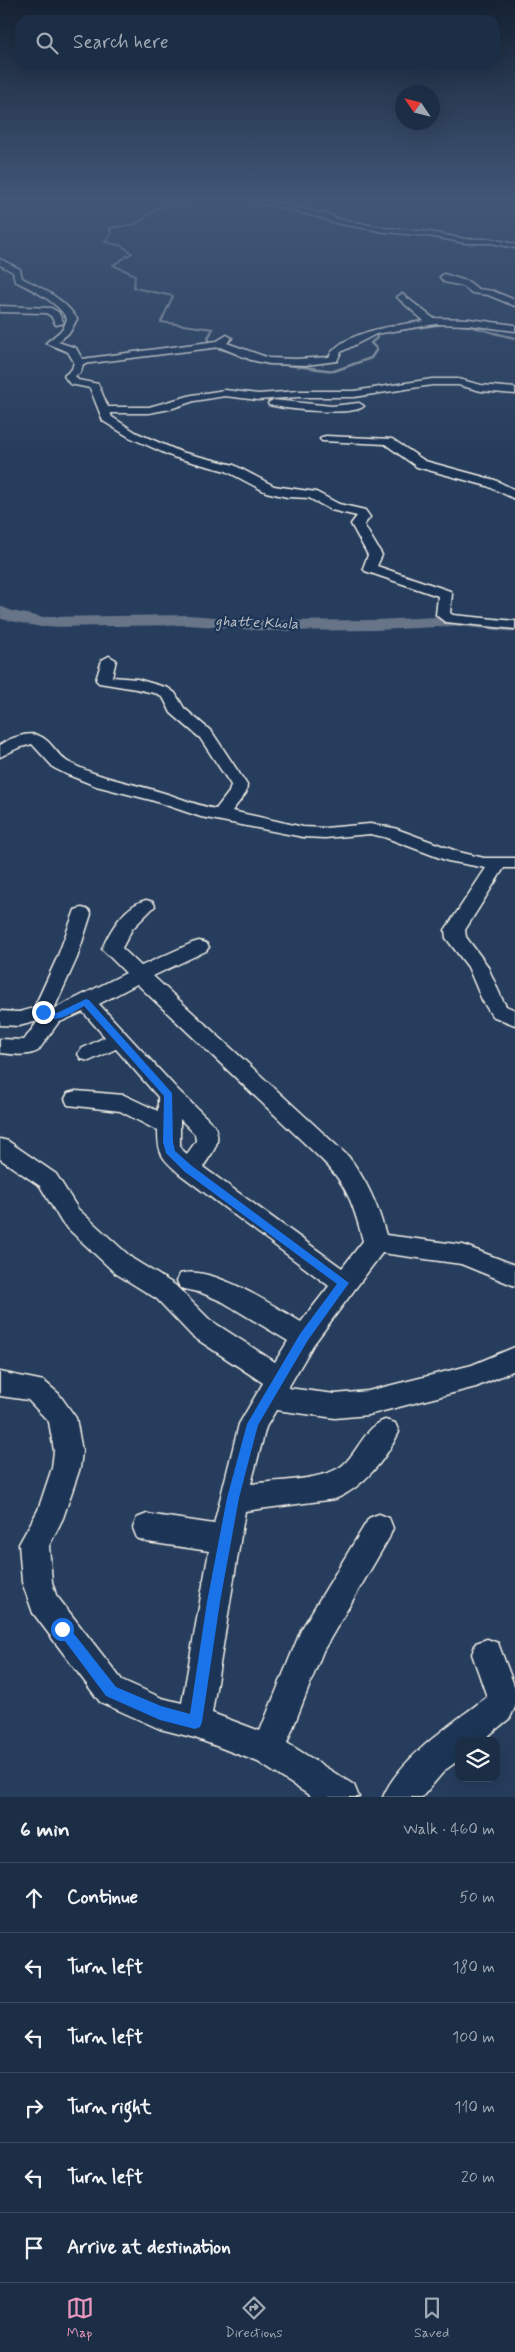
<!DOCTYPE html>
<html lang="en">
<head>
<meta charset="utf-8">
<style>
  body { margin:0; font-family:Mynerve,sans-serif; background:#25364d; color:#f1f3f6 }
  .controls { position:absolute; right:15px; bottom:15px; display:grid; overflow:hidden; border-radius:10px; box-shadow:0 5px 20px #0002 }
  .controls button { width:45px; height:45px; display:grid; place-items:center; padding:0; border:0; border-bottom:1px solid #3a4a5f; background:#1c2e46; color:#f1f3f6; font:25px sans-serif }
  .compass { position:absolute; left:395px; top:85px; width:45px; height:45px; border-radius:50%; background:#1c2e46; box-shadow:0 5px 20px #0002; rotate:305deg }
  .stop { position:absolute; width:15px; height:15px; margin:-11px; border:4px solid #1a73e8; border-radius:50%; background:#fff }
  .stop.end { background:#1a73e8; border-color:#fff; box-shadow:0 1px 5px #0008 }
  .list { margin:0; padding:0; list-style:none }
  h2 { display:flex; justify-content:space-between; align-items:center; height:65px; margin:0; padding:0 20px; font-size:21px }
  h2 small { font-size:16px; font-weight:400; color:#a0a8b3 }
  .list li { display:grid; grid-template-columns:32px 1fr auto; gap:15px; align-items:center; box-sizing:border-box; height:70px; padding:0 20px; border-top:1px solid #3a4a5f }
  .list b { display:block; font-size:19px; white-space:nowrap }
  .list em { font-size:16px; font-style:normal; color:#a0a8b3 }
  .icon { flex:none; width:28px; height:28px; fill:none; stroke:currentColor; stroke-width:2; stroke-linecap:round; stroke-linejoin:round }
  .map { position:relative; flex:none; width:515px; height:1797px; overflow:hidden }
  .search { position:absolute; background:#1c2e46; box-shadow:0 5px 20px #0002; left:15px; right:15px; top:15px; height:55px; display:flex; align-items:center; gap:12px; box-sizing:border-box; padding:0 18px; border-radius:15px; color:#a0a8b3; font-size:19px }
  .sheet { height:485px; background:#1c2e46 }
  nav { display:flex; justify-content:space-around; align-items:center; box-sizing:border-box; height:70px; border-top:1px solid #3a4a5f; background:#1c2e46; font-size:14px; color:#a0a8b3 }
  nav a { display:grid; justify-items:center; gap:2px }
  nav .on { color:#e797bd }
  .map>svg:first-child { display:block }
</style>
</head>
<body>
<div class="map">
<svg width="515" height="1797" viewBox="0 0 515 1797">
  <rect width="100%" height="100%" fill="#263d5d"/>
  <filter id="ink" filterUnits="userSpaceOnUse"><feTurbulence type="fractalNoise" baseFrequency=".02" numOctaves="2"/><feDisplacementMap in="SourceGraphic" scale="10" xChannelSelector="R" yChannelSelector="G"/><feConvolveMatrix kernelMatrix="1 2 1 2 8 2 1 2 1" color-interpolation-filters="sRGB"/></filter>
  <g filter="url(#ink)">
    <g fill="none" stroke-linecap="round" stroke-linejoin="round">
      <!-- stream-far1 -->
      <g stroke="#9fa7ae" stroke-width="2">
        <path d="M187,201L188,204L158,208L136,224L110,228L111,235L105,242L122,246L132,253L113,265L135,275L134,288L173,296L161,322L213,329L210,334"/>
        <path d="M395,331L446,324L468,326L499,334"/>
        <path d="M377,334L381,333"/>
      </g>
      <!-- stream -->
      <g stroke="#9fa7ae" stroke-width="2.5">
        <path d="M211,333L208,337L211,345"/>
        <path d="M494,333L515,338"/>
        <path d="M213,347L232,352"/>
        <path d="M280,364L334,371L371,358L377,349L371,343L377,338V333H381"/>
      </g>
      <!-- river -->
      <path fill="#677588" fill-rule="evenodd" d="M0,606L12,611L41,617L188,615L269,621L376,620L457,616L515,622V632L457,626L376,630L269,631L188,625L41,627L1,619Z"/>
      <defs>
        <g id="minor">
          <path d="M253,201H268L333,216L334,218L385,228L429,232L465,239H491L515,244V248L491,243H465L429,236L385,232L330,222L326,219Z"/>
          <path d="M0,259L20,269L22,278C42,288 65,299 77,319L70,332L58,342L76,348L82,359L217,341L227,335L232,338L227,343L269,358L296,359L329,357C341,331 399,325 424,321L399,299L397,297L402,294L433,318L469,319L515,325V331L469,325L436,324L376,334L341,352L337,361L306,365L269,364L251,360L220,347L83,364L81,372L75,376L78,380L98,384L108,407H149L192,395L225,390L258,394L298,391H354L432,379H458L481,385L515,388V394L481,391L458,385H432L354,397H298L258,400L225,396L194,401L170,409L149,413H110L112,417L137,433L181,452L234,465L274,486L316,492L339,504L365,510L370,517L364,525L382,555L377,566L450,591L452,594L450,613L453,615L515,621V629L445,622L436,615L438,596L365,571L363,568L368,555L351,524L357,516L331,510L309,498L287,497L266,492L226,471L173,457L129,437L103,421L90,388L70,384L64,376L72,369L74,362L68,352L46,343L63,329L67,319C57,301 33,290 15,281L13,272L0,265Z"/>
          <path d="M444,274L469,282L478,289L493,291L515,300V306L488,295L472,293L463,286L444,282L440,277Z"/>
          <path d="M0,306L51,308L58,312L64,323L56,325L51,316L46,313L0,312Z"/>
          <path d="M273,400L332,406L359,403L364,406C353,417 286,409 269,405L268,403Z"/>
          <path d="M326,436L392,439L425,461L495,480L515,490V499L487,486L417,467L385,444L322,441L320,439L322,437Z"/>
          <path d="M109,656L116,660L112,677L137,679L168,688L175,693L184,708L212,732L247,785L246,793L232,811L303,827L325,828L370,824L394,828L459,852L484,858H515V868H504L465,930L466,937L487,965L502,999L506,1006L515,1010V1025L492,1016L482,1000L468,967L446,938L445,930L486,868L448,861L384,837L370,834L325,838L303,837L201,817L151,800L96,786L66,774L54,768L32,744L18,748L0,757V745C8,739 26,732 37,735C51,739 56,755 68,762C98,778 132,783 164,793C181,798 198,806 216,809L229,792L231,785L200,738L171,713L164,699L158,694L136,689L99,683L96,680L102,660Z"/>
          <path d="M146,900L153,902L155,906L132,929L122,948L141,966L192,943L199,941L206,943L209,947L206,951L153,976L348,1156C367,1180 378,1206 386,1235L463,1245L515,1265V1286L461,1264L382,1253L313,1345L288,1388L335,1394L368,1391L472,1365L515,1347V1370L476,1387L368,1415L335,1418L276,1410L266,1427L251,1484C276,1480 326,1481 344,1464C359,1450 365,1427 385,1420L395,1423L399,1432C386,1459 363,1488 335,1499L245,1511L212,1713L260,1731L301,1630L369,1518L379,1514L389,1518L393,1528L389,1538L323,1651L287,1743L354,1785L359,1797H312L258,1762L195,1738L160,1729L100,1702L33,1613L22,1582L19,1544L38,1510L52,1468L54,1451L49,1422L28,1400L0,1396V1372L44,1381L59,1394L76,1418L82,1451L80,1468L63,1518L49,1546L52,1582L56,1595L122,1680L162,1698L182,1703L209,1551L147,1542L137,1538L133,1528L137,1518L147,1514L214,1524L239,1424L263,1383L192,1336L157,1299L115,1273L62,1223L40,1186L0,1159V1139L8,1141L56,1174L78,1209L133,1259L175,1285L210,1320L275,1362L288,1341L223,1302L202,1293L180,1288L177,1281L180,1274C211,1264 274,1306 301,1322L329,1286L181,1175C163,1159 158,1156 158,1131L120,1111L68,1105L65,1099L68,1093L76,1091L124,1095L158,1111V1097L116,1049L89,1061L81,1059L78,1054L81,1049L105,1037L83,1012L58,1023L38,1051C26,1057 13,1054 0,1053V1039L24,1040L38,1021L19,1026L0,1025V1011L19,1012L34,1008L57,958L75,910L82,908L89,910L91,914L77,958L54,1009L126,973L102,949C110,930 125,905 146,900ZM137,984L320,1158C347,1184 354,1206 363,1241L342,1268L203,1167C212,1153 223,1142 214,1125L177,1089L99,1004ZM180,1119L195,1134L196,1141L187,1154L180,1148Z"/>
          <path d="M487,1639L498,1643L515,1688V1707L510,1718L482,1741H459V1760L445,1770L422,1797H383C399,1758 454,1722 487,1697L472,1654L476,1643Z"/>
        </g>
      </defs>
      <!-- minor casing -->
      <use href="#minor" stroke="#f4f1e8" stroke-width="3"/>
      <!-- minor -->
      <use href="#minor" fill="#1d3557" fill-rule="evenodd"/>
    </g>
  </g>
  <!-- sky -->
  <linearGradient id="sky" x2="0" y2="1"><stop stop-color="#152233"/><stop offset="0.44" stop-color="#415778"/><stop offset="1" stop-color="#415778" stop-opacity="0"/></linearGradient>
  <rect width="515" height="453" fill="url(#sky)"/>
  <!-- route -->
  <path fill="#1a73e8" d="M86,999L89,1000L172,1093L173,1142L175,1151L192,1166L349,1283L308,1340L258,1425L239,1498L220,1602L202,1722L200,1727L195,1729L160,1720L106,1696L56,1629L57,1625L62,1623L67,1625L116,1687L161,1706L190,1714L207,1602L227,1498L247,1424L300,1334L337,1284L185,1172L166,1153L163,1142L164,1096L84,1006C70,1014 53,1027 39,1012L43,1009L57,1013Z"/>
  <g text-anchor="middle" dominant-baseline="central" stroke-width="4.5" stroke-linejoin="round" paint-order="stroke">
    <!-- far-water labels -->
    <g font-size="15" font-style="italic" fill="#bcbfc2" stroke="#1d3557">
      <text transform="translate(257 623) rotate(2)">ghatte Khola</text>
    </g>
  </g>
</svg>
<div class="controls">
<button><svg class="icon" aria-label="layers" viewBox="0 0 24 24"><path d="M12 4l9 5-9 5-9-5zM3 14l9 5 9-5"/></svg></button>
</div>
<svg class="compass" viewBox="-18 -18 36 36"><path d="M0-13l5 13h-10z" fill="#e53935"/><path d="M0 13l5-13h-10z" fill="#a0a8b3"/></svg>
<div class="stop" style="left:62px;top:1629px"></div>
<div class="stop end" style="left:43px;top:1012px"></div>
<div class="search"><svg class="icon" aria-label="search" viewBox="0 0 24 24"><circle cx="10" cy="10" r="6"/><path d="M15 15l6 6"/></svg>Search here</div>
</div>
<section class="sheet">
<h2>6 min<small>Walk · 460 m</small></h2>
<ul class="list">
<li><svg class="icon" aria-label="ahead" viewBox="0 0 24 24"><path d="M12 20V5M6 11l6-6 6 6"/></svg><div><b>Continue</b></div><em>50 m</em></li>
<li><svg class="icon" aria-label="left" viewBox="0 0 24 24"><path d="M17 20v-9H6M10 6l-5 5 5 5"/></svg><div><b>Turn left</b></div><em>180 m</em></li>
<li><svg class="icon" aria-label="left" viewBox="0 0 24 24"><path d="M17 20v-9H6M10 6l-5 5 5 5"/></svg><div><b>Turn left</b></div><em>100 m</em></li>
<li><svg class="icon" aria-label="right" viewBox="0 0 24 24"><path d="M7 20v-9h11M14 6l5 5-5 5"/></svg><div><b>Turn right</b></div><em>110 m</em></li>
<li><svg class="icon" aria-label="left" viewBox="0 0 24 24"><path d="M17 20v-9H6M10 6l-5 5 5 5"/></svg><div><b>Turn left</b></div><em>20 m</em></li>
<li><svg class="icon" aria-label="arrive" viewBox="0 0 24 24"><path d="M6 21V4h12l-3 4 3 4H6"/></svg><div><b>Arrive at destination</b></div></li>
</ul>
</section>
<nav>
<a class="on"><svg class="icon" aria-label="map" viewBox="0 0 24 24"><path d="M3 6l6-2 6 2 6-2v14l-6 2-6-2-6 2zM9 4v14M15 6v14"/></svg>Map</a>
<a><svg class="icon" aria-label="directions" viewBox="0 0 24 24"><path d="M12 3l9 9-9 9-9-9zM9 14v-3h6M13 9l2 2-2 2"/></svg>Directions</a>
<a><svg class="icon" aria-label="saved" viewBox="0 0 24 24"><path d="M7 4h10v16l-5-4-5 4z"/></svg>Saved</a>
</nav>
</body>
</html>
